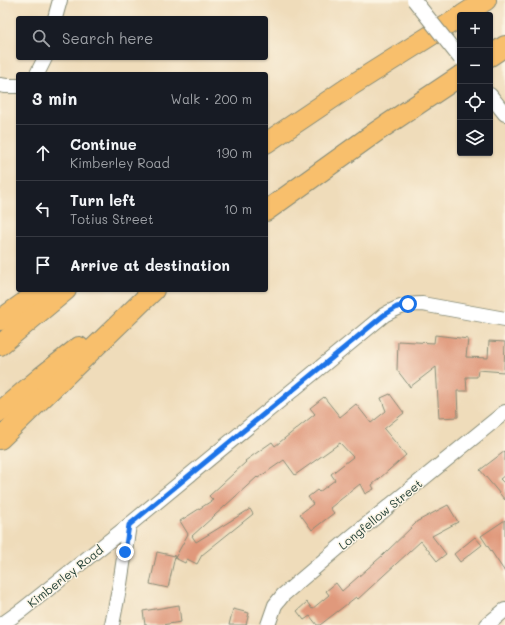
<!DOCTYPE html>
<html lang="en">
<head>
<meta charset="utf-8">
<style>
  body { margin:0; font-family:Mali,sans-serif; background:#242831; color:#f1f3f6 }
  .controls { position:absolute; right:12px; top:12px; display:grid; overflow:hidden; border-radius:4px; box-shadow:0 1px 3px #0004 }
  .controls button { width:36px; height:36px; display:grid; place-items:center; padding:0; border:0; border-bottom:1px solid #363941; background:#171b24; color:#f1f3f6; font:20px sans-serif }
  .stop { position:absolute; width:12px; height:12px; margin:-9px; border:3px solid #1a73e8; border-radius:50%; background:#fff }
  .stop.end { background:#1a73e8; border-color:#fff; box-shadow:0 1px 4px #0008 }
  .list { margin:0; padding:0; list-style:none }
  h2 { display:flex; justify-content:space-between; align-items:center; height:52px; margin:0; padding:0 16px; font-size:17px }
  h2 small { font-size:13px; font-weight:400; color:#9ea1a6 }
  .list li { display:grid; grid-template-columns:26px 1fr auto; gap:12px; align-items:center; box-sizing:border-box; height:56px; padding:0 16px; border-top:1px solid #363941 }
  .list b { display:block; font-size:15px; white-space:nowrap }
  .list p { margin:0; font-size:13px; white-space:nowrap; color:#9ea1a6 }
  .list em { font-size:13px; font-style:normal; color:#9ea1a6 }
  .icon { flex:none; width:22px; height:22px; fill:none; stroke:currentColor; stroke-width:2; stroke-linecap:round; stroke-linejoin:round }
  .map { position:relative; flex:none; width:505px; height:625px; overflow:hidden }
  .search { position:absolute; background:#171b24; box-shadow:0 1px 3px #0004; left:16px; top:16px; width:252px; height:44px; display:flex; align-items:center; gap:10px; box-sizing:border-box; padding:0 14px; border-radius:4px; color:#9ea1a6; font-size:15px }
  .panel { position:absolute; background:#171b24; box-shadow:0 1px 3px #0004; left:16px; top:72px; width:252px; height:220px; border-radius:4px }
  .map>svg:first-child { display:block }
</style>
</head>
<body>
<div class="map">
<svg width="505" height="625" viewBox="0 0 505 625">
  <rect width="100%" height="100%" fill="#fcf5e5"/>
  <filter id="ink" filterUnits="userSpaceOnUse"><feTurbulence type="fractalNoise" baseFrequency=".025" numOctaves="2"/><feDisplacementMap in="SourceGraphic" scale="8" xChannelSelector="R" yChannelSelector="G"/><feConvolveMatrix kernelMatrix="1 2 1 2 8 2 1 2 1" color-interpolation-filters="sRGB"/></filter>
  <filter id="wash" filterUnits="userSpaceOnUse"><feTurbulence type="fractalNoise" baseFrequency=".012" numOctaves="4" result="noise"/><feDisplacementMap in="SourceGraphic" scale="16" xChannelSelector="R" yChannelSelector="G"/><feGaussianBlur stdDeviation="0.9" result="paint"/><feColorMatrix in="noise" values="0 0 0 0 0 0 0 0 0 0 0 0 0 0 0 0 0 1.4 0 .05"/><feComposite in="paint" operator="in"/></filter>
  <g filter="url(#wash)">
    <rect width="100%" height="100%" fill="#efdcba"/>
    <g id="blocks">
      <!-- building -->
      <g fill="#e0997c">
        <path d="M435,335L468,339L466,357L488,358L489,341L505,342L504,372L478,370L477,377H466L467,391H457L458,417L439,418L436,367L410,387L397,370L398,341L434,343Z"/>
        <path d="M390,394L404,413L384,429L406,455L372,485L374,489L365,494L360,484L330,508L334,513L312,530L300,514L313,504L308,497L317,490L319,492L335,480L331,474L353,457L340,443L295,475L284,460L258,478L257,477L192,536L196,542L250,509L253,514L202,555L197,564L187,559L185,563L175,558L188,534L180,521L213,500L209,496L246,462L245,461L272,442L275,446L315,414L310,408L324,397L340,417L356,404L371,423L386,411L381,398Z"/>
        <path d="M505,451V475L500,479L505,484V500L480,470Z"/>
        <path d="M448,505L458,522L432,536L446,554L437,561L421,541L358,599L356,597L320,625H317L310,616L304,620L297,611L307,602L312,609L329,595L326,591L336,583L342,591L383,555L416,523V522Z"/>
        <path d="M505,520V572L481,536Z"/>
        <path d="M475,537L482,545L460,562L454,554Z"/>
        <path d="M157,552L175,556L168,588L150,584Z"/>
        <path d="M179,605L181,622L162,625H145L143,611Z"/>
        <path d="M233,609L249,613L246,625H229Z"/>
      </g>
    </g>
  </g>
  <g filter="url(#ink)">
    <use href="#blocks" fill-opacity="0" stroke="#878c77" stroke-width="1"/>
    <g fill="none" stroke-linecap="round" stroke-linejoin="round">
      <defs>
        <g id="minor">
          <path d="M55,18L60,0"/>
          <path d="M37,74L45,58"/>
          <path d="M0,85L6,86H18"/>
          <path d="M490,95L505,114"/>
          <path d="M1,625L22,610L129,525L384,315C398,307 406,304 422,304L505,319"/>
          <path d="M112,625L120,584L129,525"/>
          <path d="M268,625L275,605L283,595L350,538L505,412"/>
          <path d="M487,625L505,610"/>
        </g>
        <g id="highway">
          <path d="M463,15L486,0"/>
          <path d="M490,56L505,46"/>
          <path d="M266,143L349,87L460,17"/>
          <path d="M266,211L376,132L460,76"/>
          <path d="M0,320L42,290"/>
          <path d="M0,345L66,290"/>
          <path d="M0,412L41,377L79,347"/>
          <path d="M0,439L154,290"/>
        </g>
      </defs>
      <!-- minor casing -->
      <use href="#minor" stroke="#878c77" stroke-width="16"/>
      <!-- highway casing -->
      <use href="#highway" stroke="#878c77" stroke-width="22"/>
      <!-- minor -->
      <use href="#minor" stroke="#fff" stroke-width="14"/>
      <!-- highway -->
      <use href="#highway" stroke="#f8bf6c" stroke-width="20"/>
      <defs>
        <path id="minor-bridge" d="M414,0L460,58"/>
      </defs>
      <!-- minor-bridge casing -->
      <use href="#minor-bridge" stroke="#878c77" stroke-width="16" stroke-linecap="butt"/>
      <!-- minor-bridge -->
      <use href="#minor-bridge" stroke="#fff" stroke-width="14"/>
    </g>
  </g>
  <g fill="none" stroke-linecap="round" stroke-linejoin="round" filter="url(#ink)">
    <!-- route -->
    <path stroke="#1a73e8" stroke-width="5" d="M125,552L129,525L384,315L397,307L408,304"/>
  </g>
  <g text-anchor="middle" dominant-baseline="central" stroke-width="3" stroke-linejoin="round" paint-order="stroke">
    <!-- street labels -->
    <g font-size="12" fill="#1f3d34" stroke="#fcf5e5">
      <text transform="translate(380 514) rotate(-39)">Longfellow Street</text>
      <text transform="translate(65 576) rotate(-38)">Kimberley Road</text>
    </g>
  </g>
</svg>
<div class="controls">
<button>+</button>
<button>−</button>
<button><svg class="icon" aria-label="locate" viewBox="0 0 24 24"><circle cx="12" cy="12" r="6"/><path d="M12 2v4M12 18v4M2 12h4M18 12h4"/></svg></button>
<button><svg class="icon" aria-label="layers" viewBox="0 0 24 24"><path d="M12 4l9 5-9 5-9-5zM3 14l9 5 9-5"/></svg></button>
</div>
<div class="stop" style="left:408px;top:304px"></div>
<div class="stop end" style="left:125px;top:552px"></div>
<div class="search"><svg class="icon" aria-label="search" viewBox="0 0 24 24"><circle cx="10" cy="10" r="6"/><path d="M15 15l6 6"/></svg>Search here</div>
<section class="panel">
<h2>3 min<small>Walk · 200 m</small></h2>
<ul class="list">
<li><svg class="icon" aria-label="ahead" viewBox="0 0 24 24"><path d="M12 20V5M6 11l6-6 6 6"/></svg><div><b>Continue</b><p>Kimberley Road</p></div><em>190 m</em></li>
<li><svg class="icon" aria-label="left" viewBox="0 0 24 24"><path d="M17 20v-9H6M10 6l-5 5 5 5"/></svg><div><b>Turn left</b><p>Totius Street</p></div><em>10 m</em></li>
<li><svg class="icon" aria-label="arrive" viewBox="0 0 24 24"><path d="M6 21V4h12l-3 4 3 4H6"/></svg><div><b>Arrive at destination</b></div></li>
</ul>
</section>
</div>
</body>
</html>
